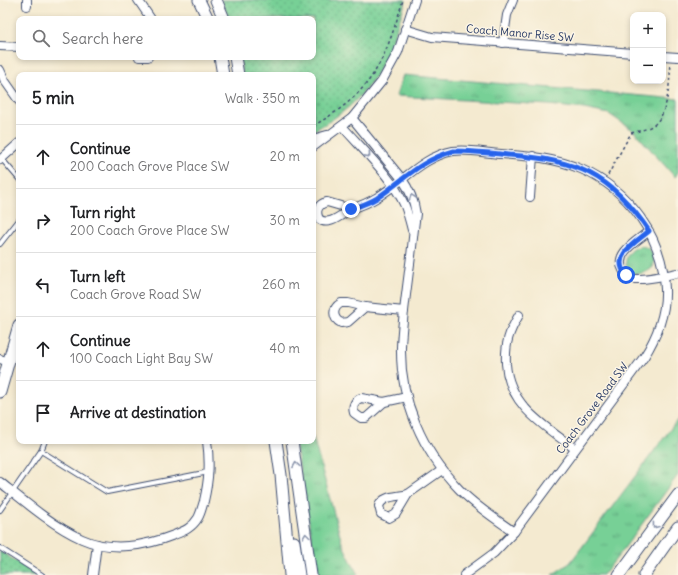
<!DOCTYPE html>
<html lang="en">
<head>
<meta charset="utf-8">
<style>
  body { margin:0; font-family:Delius,sans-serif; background:#f6f6f6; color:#202124 }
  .controls { position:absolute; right:12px; top:12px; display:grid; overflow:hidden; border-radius:8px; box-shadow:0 2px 6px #0003 }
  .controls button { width:36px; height:36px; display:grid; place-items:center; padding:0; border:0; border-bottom:1px solid #e0e0e0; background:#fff; color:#202124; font:20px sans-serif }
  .stop { position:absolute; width:12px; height:12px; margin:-9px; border:3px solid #2563eb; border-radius:50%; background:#fff }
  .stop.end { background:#2563eb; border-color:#fff; box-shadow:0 1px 4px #0008 }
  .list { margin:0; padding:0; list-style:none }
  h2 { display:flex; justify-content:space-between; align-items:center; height:52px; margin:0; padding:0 16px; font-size:17px }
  h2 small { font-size:13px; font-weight:400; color:#757577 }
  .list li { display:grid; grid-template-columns:26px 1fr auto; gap:12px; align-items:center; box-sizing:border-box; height:64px; padding:0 16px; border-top:1px solid #e0e0e0 }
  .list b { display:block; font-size:15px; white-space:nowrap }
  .list p { margin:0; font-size:13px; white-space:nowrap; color:#757577 }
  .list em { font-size:13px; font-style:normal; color:#757577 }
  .icon { flex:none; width:22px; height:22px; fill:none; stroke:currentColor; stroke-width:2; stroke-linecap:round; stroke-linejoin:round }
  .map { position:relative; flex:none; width:678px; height:575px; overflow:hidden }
  .search { position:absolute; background:#fff; box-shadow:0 2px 6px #0003; left:16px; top:16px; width:300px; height:44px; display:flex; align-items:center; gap:10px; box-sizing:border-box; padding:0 14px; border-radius:8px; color:#757577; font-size:15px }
  .panel { position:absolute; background:#fff; box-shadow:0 2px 6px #0003; left:16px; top:72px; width:300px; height:372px; border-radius:8px }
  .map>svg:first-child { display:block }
</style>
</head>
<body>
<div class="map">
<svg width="678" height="575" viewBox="0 0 678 575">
  <defs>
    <pattern id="grass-tufts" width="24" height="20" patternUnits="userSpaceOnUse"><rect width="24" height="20" fill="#77d096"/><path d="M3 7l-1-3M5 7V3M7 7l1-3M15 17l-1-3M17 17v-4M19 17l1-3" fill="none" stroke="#61a97e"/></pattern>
    <pattern id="park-dots" width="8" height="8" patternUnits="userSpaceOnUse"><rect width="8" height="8" fill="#77d096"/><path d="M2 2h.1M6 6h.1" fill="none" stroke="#61a97e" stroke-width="1.8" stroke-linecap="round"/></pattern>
  </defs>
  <rect width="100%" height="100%" fill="#fcf5e5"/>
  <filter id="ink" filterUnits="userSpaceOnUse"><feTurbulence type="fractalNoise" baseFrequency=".025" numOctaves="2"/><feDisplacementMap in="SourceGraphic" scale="8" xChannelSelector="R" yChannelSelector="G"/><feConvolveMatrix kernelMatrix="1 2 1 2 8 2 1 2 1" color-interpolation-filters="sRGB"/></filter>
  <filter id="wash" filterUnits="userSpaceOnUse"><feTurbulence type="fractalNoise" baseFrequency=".012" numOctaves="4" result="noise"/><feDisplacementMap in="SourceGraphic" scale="16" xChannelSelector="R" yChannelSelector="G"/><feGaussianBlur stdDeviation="0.9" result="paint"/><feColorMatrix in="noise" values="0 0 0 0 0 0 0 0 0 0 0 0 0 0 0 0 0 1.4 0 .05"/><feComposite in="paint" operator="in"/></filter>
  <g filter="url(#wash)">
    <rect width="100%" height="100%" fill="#f4ead0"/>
    <!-- grass -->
    <g fill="url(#grass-tufts)" stroke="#49807a">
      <path d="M403,75L678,99V172L675,177L633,130L609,114L584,109L549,105L396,96Z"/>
      <path d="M641,246C651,247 656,257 653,267C647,273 639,275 630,273C621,262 628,249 641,246Z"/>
      <path d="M678,419V475L620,554L603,575H552L570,563Z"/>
      <path d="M313,437L342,543L358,575H318L295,441H313Z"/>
    </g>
    <!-- park -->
    <g fill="url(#park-dots)" stroke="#49807a">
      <path d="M221,0H406C386,63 374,98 313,131V75H243L239,57H313V19H229Z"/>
      <path d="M0,551L37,575H0Z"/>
    </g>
  </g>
  <g filter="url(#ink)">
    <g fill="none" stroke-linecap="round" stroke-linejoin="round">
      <defs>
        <g id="lane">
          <path d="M1,158L19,179"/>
          <path d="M0,244L19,220"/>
          <path d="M41,451L107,492L209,472"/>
          <path d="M0,510L41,451L45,441"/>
          <path d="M0,548L42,575"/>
        </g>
        <g id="street">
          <path d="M27,0V6"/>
          <path d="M138,0L151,19"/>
          <path d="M405,29L432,37L633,53"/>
          <path d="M503,43L507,15L513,0"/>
          <path d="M0,46L19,47"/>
          <path d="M663,56L678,57"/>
          <path d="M139,57H148"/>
          <path d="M0,70L5,81L19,101"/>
          <path d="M352,118L402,179C410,190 414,200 416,214C413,233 412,252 409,271C406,296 402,321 401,347C400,400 422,451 459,489C475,506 496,519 514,532"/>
          <path d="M342,126C363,150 392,177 405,206C408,214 410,222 412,230"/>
          <path d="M313,139L327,135"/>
          <path d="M313,147L352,118L382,81L398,52L415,0"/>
          <path d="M0,160L19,143"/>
          <path d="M530,197L533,156"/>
          <path d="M327,202L351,209C342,214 329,227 319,219C315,211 318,204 327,202Z"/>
          <path d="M351,209C360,206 368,203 376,198C402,183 422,157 453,151C468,149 486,153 501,154C529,156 555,158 581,169C629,190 663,237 665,289C666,313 656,338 644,357L514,532L494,553L464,575"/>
          <path d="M649,231C639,240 613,253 623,270C625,275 630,278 635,279C646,280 667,275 678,273"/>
          <path d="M341,303H348L365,307L348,322L341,323C332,318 332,308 341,303Z"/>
          <path d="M365,307L404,311"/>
          <path d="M519,315C509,332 505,343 506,364C509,406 545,426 575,449"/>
          <path d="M0,359L9,362"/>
          <path d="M361,398L384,402L366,418H361L354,413C352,406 355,400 361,398Z"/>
          <path d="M384,402L407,397"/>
          <path d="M0,482C25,502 53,526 82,539C111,552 146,546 174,535C184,531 192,528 198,518C201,513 202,507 204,501C209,479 210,463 207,441"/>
          <path d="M408,494L396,514L389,518L381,514L379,506C383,495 398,497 408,494Z"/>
          <path d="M408,494L442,470"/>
          <path d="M93,575L97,544"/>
        </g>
        <g id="secondary">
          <path d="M199,0L208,19"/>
          <path d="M216,0L224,19"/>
          <path d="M220,57L223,75"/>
          <path d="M235,57L238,75"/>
          <path d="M0,392L19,325"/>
          <path d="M276,441L281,475L290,575"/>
          <path d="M292,441L311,575"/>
          <path d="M294,542L299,575"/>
          <path d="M619,575L678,495"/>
          <path d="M644,575L678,527"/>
        </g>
      </defs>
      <!-- lane casing -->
      <use href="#lane" stroke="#3c4b6f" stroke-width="6"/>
      <!-- street casing -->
      <use href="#street" stroke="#3c4b6f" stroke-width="10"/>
      <!-- secondary casing -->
      <use href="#secondary" stroke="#3c4b6f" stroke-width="13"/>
      <!-- path -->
      <g stroke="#3c4b6f" stroke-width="1.5" stroke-dasharray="3 3" stroke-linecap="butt">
        <path d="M313,126C373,92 384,63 403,0"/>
        <path d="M608,175L631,133C639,131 648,129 655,124C669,111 669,82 671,64"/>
      </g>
      <!-- lane -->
      <use href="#lane" stroke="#fff" stroke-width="4"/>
      <!-- street -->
      <use href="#street" stroke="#fff" stroke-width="8"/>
      <!-- secondary -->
      <use href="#secondary" stroke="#fff" stroke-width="11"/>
    </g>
    <!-- one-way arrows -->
    <defs><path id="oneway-chevron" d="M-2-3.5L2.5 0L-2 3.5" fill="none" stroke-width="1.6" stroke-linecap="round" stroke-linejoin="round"/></defs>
    <g stroke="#8d97ae">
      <use href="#oneway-chevron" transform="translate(368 155) rotate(49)"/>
      <use href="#oneway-chevron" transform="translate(412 197) rotate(-109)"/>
      <use href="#oneway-chevron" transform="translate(296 465) rotate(-99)"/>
      <use href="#oneway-chevron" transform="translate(655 526) rotate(127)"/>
      <use href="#oneway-chevron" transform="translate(306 536) rotate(-98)"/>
    </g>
  </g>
  <g fill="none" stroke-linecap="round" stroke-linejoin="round" filter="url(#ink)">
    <!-- route -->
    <path stroke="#2563eb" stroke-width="5" d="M351,209C360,206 369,203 377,198C405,179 419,161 454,151C472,151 490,153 509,155C576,160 610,173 649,231C636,242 610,256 626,275"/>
  </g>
  <g text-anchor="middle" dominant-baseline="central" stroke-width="3" stroke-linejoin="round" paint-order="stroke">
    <!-- street labels -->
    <g font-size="11" fill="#1b2f5e" stroke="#fcf5e5">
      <text transform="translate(520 33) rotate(5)">Coach Manor Rise SW</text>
      <text transform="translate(592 408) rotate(-53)">Coach Grove Road SW</text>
    </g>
  </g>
</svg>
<div class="controls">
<button>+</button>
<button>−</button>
</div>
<div class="stop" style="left:626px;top:275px"></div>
<div class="stop end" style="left:351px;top:209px"></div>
<div class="search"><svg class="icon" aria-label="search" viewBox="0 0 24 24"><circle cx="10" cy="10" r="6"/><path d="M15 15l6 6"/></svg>Search here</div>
<section class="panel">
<h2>5 min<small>Walk · 350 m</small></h2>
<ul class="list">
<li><svg class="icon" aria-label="ahead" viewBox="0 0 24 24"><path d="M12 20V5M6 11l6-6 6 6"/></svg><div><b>Continue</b><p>200 Coach Grove Place SW</p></div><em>20 m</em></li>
<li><svg class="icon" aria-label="right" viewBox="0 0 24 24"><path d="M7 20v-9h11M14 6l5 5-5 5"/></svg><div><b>Turn right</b><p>200 Coach Grove Place SW</p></div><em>30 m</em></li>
<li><svg class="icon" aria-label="left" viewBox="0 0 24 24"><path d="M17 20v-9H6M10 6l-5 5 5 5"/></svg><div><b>Turn left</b><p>Coach Grove Road SW</p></div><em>260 m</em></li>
<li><svg class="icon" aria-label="ahead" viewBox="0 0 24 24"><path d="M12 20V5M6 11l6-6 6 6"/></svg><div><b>Continue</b><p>100 Coach Light Bay SW</p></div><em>40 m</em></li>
<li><svg class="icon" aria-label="arrive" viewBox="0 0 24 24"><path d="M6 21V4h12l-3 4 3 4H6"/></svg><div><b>Arrive at destination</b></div></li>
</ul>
</section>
</div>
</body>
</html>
